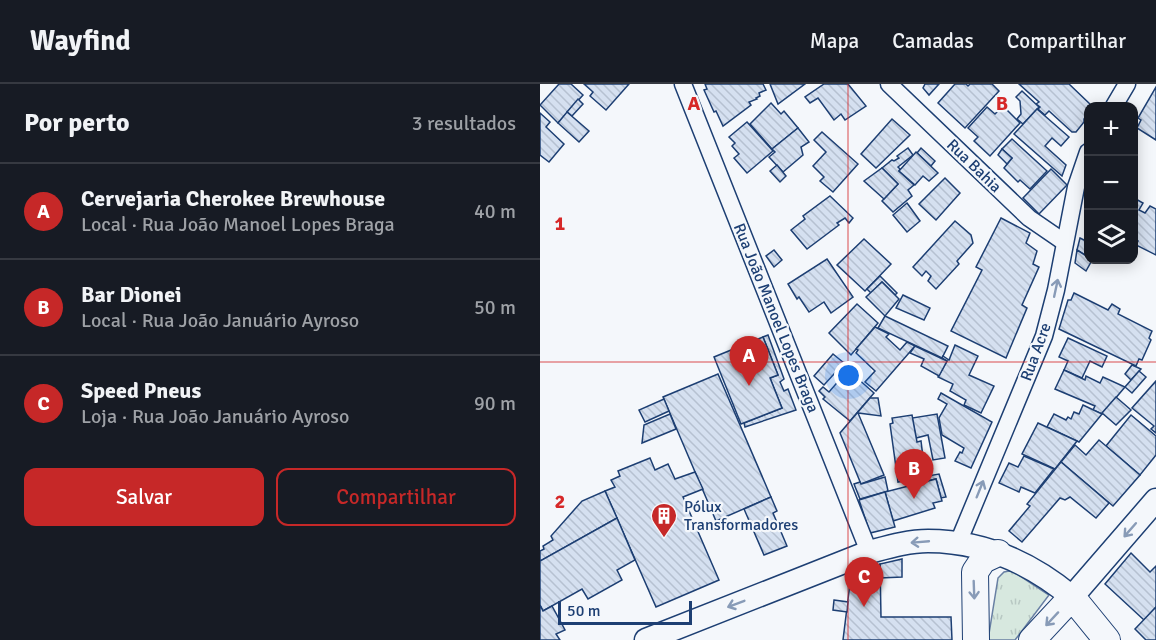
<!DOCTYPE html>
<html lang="pt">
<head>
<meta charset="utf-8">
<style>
  body { margin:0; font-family:Signika,sans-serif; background:#20242c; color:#f1f3f6 }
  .controls { position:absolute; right:18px; top:18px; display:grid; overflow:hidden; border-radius:12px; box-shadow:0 3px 15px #0003 }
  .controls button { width:54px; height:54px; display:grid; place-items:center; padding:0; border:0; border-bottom:2px solid #363941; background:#171b24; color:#f1f3f6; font:30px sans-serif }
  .scale { position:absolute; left:18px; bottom:15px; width:134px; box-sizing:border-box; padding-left:6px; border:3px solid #1d3f73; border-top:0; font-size:16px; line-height:21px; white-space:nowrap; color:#1d3f73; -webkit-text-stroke:4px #f4f7fb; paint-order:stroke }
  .you { position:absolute; left:309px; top:292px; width:21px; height:21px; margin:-15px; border:4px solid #fff; border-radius:50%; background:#1a73e8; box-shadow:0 0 0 9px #1a73e833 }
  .badge { display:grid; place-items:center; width:39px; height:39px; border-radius:50%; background:#c62828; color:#fff; font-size:20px; font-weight:700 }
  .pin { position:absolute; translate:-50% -50px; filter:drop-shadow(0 2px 3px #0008) }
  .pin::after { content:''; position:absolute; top:32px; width:21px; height:18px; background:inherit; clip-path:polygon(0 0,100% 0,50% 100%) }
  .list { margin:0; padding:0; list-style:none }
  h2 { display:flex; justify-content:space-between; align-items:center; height:78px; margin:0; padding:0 24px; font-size:26px }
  h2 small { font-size:20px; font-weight:400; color:#9ea1a6 }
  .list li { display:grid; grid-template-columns:39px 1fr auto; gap:18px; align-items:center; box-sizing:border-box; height:96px; padding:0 24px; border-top:2px solid #363941 }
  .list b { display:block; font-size:22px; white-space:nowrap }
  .list p { margin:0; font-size:20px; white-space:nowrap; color:#9ea1a6 }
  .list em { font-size:20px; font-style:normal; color:#9ea1a6 }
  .actions { display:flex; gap:12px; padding:18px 24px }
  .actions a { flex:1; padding:14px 0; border:2px solid #c62828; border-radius:12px; text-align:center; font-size:21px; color:#c62828 }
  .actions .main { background:#c62828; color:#fff }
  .icon { flex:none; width:33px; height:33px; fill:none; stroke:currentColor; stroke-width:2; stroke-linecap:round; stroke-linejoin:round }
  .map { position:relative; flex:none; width:616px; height:556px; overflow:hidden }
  header { display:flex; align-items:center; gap:36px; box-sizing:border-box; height:84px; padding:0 30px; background:#171b24; border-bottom:2px solid #363941 }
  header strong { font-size:28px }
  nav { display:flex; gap:33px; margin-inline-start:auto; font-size:21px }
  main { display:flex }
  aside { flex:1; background:#171b24 }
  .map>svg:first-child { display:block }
</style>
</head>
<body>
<header>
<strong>Wayfind</strong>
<nav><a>Mapa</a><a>Camadas</a><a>Compartilhar</a></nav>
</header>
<main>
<aside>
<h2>Por perto<small>3 resultados</small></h2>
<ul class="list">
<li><span class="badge">A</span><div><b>Cervejaria Cherokee Brewhouse</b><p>Local · Rua João Manoel Lopes Braga</p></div><em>40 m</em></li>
<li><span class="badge">B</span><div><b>Bar Dionei</b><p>Local · Rua João Januário Ayroso</p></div><em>50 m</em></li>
<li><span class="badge">C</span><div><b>Speed Pneus</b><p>Loja · Rua João Januário Ayroso</p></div><em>90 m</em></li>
</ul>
<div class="actions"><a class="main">Salvar</a><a>Compartilhar</a></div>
</aside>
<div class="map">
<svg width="616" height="556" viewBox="0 0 616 556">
  <defs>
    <pattern id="grass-tufts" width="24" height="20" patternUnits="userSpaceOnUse" patternTransform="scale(1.5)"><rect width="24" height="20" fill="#d7e8df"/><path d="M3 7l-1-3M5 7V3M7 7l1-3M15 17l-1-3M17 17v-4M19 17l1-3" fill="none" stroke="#b8c8c3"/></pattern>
    <pattern id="building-back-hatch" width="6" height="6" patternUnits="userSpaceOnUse" patternTransform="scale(1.5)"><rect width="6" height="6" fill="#d5e0f0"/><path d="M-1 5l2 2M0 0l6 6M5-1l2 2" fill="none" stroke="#b6c1d1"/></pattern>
  </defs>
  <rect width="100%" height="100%" fill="#f4f7fb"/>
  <!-- grass -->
  <path fill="url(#grass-tufts)" stroke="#687fa3" stroke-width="1.5" d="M469,487L474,488L509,511L475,556H448L458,494L464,488Z"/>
  <!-- building -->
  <g fill="url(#building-back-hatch)" stroke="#1d3f73" stroke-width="1.5">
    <path d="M19,0H31L43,11L18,39L0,21Z"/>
    <path d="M44,0H89L66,26L50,12L53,8Z"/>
    <path d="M165,0H223L226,6L219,9L220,12L216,14L217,15L209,18L211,21L183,42L176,27L174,28L164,6L167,5Z"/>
    <path d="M230,0H265L238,20Z"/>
    <path d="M284,0H308L326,22L305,36L301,30L294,36L278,14L270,19L265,13Z"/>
    <path d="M385,0H399L389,11L383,4Z"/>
    <path d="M415,0H426L428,2L430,0H452L459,7L425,44L398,19Z"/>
    <path d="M479,0H529L552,22H548V30L544,35V38L536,48H532L509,27L505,31L498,25L500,23L496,20L499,18Z"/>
    <path d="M616,3V56L597,44L601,36L598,34Z"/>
    <path d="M482,7L499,23L483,40L477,35L481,30L480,17L476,13Z"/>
    <path d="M38,15L43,20L32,32L27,28Z"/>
    <path d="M231,19L241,30L244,27L258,44L232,65L210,40Z"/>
    <path d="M463,22L480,39L450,72L434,57L438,53L428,44L447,23L455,30Z"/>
    <path d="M497,25L529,53L521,62L512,54L505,62L526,81L522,92L474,50Z"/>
    <path d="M27,28L49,47L39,58L18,39Z"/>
    <path d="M0,29L10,38L6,43L24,60L9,78L0,71Z"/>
    <path d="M352,35L370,51L336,84L321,70Z"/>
    <path d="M207,38L233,67L207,89L194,74L199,70L192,62L195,59L189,53Z"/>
    <path d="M258,44L269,58L261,63L263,71L243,88L229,73L235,68L232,65Z"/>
    <path d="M282,48L318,80L293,108L280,97L284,93L273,82L286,68L274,56Z"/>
    <path d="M472,55L507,87L490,105L480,96L478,98L464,84L472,74L462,65Z"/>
    <path d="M368,64L373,71L358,83L360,85L359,87L374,101L368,106L372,112L353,128L342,117L358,100L342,84L352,76L354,77L359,74L357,72Z"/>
    <path d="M381,64L395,77L391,82L377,69Z"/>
    <path d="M462,65L472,74L467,80L458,71Z"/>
    <path d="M376,68L398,89L389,97L383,92L375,101L359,87Z"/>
    <path d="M237,81L246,92L240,98L230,87Z"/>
    <path d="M342,84L358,100L344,115L324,97Z"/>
    <path d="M511,85L527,101L499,130L483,114Z"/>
    <path d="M405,94L420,109L396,136L379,120Z"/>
    <path d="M290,112L313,134L309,139L305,134L297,139L299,141L267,165L251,146L265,135L263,132Z"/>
    <path d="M594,114L603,119L599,126L605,129L610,122L616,125V171L596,161L598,157L594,154Z"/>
    <path d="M367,119L380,137L367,148L353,131Z"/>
    <path d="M461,134L490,149L486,159L497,167L493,180L499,183L482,221L487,224L466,274L411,247L442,186L436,183Z"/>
    <path d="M415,137L431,151L433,159L417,177L419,180L396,205L388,197L391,192L386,187L382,192L373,183Z"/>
    <path d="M540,154L548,158V173L537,166Z"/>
    <path d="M324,155L351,180L325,207L297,181Z"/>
    <path d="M234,166L242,176L234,183L226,172Z"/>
    <path d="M537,166L548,173L551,178L546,187L535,179Z"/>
    <path d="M287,175L313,213L291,229L284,218L269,228L259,213L257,215L248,200Z"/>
    <path d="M340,192L357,209L355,211L342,198L331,209L327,205Z"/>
    <path d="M342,198L359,215L345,232L326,213Z"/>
    <path d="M534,209L568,226L572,220L580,225L578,230L612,247L609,254L611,256L602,276L599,275L596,282L519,245L528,216H531Z"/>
    <path d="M363,211L390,224L384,236L356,224Z"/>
    <path d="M317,220L338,239L311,271L289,249Z"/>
    <path d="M345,232L408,262L402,274L338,244Z"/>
    <path d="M335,243L349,250L346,253L360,266L367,258L375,262L336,307L325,298L335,287L316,269L318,266L316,265Z"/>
    <path d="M228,251L244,295L240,298L244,307L248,305L256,326L205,343L204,339L242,324L230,294L238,291L223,253Z"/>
    <path d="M223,253L238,291L230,294L242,324L201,340L174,273Z"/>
    <path d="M528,254L567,272L562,283L550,277L542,294L524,286L528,277L519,273Z"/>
    <path d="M415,261L438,272L429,291L454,302L441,329L424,321L426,316L410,307L413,300L398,293L407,277L402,274L403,272L409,276Z"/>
    <path d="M375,262L407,277L399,292L381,282L384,275L370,269Z"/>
    <path d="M293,270L304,279L284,301L274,292Z"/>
    <path d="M592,281L601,285L591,296L585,290Z"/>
    <path d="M308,286L334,309L310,337L283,315L285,313L279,307L283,303L289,308Z"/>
    <path d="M524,286L545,296L546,292L560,299L563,293L585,303L562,330L553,326L555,322L515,305Z"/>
    <path d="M599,287L606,293L592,309L585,303Z"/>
    <path d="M178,290L231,413L176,437L123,313Z"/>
    <path d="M616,297V349L611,345L614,342L592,324Z"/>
    <path d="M401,309L452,338L431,384L415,377L420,368L422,369L424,364L402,351L399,334L407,320L398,315Z"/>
    <path d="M576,313L591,326L576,341L562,329Z"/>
    <path d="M330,314H338L341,332L318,329L344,391L321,400L300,349Z"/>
    <path d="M124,315L129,327L105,338L99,326Z"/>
    <path d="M543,321L562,330L539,358L507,343L514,330L526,336L528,333L531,335L534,328L539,330Z"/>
    <path d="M130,330L136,345L102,359L104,341Z"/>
    <path d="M397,330L405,374L393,376L388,351L376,354L372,334Z"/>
    <path d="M372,331L377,358L381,357L385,390L373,392L374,395L358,398L350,340L353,339L352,334Z"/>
    <path d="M591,331L616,352V371L600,391L566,362Z"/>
    <path d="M498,339L537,357L515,385L482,370Z"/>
    <path d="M559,356L600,391L573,422L521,378L535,361L546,371Z"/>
    <path d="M484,372L514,385L495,409L481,403L479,408L459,399L469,379L478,383Z"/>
    <path d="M110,374L115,386L128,380L135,395L155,388L163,405L143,413L179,496L116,523L65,407L75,403L71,396L80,392L78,387Z"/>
    <path d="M521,378L569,419L556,434L530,413L525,416L520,414L482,458L469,447L490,422L487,420Z"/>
    <path d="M399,390L406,413L401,414L396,395L383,398L382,393Z"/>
    <path d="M345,393L348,407L320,415L314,400L320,398L321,400Z"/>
    <path d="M396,395L402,417L393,419L395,424L353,437L345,408Z"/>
    <path d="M65,407L77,434L0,477V467L4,465L3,462L13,456L11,452L42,417Z"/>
    <path d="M345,408L355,443L330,449L319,416Z"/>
    <path d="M231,413L237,427L233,429L247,462L224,471L204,425Z"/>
    <path d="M77,434L95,476L77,486L82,496L48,515L42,505L3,527L0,521V477Z"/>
    <path d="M591,469L610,488L616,482V523L604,536L565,500Z"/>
    <path d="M362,475V493L340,494V480Z"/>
    <path d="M340,480L341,533H411L412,556H303L311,491Z"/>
    <path d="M294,516L308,518L307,528L293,526Z"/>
    <path d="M0,521L3,527L12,522L25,546L16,550L20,556H0Z"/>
    <path d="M616,523V556H606L595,545Z"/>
  </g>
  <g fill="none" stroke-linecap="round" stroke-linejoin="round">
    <defs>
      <g id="minor">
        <path d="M143,0L329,468"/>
        <path d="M349,0L489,134L524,158"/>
        <path d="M574,22L587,0"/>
        <path d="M418,459L504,252L516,206L536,103L548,68"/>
      </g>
      <path id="secondary" d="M106,556L329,468C348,463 368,457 388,457C442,457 491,479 532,513L616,416"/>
      <g id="primary">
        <path d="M436,556L435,488L443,476L458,469"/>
        <path d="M492,556L532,513L567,556"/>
      </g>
    </defs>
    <!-- minor casing -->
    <use href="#minor" stroke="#1d3f73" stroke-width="19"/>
    <!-- secondary casing -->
    <use href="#secondary" stroke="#1d3f73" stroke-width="25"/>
    <!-- primary casing -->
    <use href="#primary" stroke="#1d3f73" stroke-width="28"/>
    <!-- minor -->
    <use href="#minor" stroke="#f4f7fb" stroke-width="16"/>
    <!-- secondary -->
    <use href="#secondary" stroke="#f4f7fb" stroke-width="22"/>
    <!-- primary -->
    <use href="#primary" stroke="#f4f7fb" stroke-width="26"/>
  </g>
  <!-- one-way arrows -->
  <defs><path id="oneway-shaft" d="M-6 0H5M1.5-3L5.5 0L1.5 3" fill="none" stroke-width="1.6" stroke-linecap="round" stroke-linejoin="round" transform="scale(1.5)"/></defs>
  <g stroke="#889bb7">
    <use href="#oneway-shaft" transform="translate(516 204) rotate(-78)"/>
    <use href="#oneway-shaft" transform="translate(440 405) rotate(-68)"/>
    <use href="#oneway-shaft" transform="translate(590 446) rotate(131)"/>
    <use href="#oneway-shaft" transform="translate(380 458) rotate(175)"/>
    <use href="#oneway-shaft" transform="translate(434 506) rotate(88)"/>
    <use href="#oneway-shaft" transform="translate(196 520) rotate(159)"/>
    <use href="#oneway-shaft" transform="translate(512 535) rotate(133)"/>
  </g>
  <!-- grid -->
  <path fill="none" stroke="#d62828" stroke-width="1.5" stroke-opacity="0.55" d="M308,0V556M0,278H616"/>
  <!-- icons -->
  <defs>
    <symbol id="building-pin" viewBox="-11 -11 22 30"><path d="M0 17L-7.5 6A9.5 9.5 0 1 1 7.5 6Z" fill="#c62828" stroke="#f4f7fb"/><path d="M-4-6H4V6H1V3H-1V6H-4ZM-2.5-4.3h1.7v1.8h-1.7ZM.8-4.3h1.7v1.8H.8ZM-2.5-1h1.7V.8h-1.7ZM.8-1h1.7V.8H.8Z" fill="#fff"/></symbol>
  </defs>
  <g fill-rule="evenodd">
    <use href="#building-pin" x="109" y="417" width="30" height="40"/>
  </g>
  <g text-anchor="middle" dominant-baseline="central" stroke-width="4.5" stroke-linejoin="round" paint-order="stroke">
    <!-- street labels -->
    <g font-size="16" fill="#1d3f73" stroke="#f4f7fb">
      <text transform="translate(434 82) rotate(44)">Rua Bahia</text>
      <text transform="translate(236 234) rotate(68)">Rua João Manoel Lopes Braga</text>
      <text transform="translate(496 268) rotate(-70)">Rua Acre</text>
    </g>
    <!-- poi labels -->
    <g font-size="16" fill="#1d3f73" stroke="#f4f7fb" text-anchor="start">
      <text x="144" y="423">Pólux<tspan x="144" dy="18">Transformadores</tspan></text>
    </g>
  </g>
  <g font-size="20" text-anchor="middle" font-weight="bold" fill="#d62828" stroke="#f4f7fb" stroke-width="4.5" stroke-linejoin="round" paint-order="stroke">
    <text x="154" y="26">A</text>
    <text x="462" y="26">B</text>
    <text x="20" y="146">1</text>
    <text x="20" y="424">2</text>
  </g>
</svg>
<div class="controls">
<button>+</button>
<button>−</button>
<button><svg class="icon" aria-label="layers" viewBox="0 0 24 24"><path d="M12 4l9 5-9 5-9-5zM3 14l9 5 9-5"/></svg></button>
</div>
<div class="scale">50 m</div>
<div class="you"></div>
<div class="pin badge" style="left:209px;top:302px">A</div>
<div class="pin badge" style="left:374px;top:415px">B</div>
<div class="pin badge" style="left:324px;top:523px">C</div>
</div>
</main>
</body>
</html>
